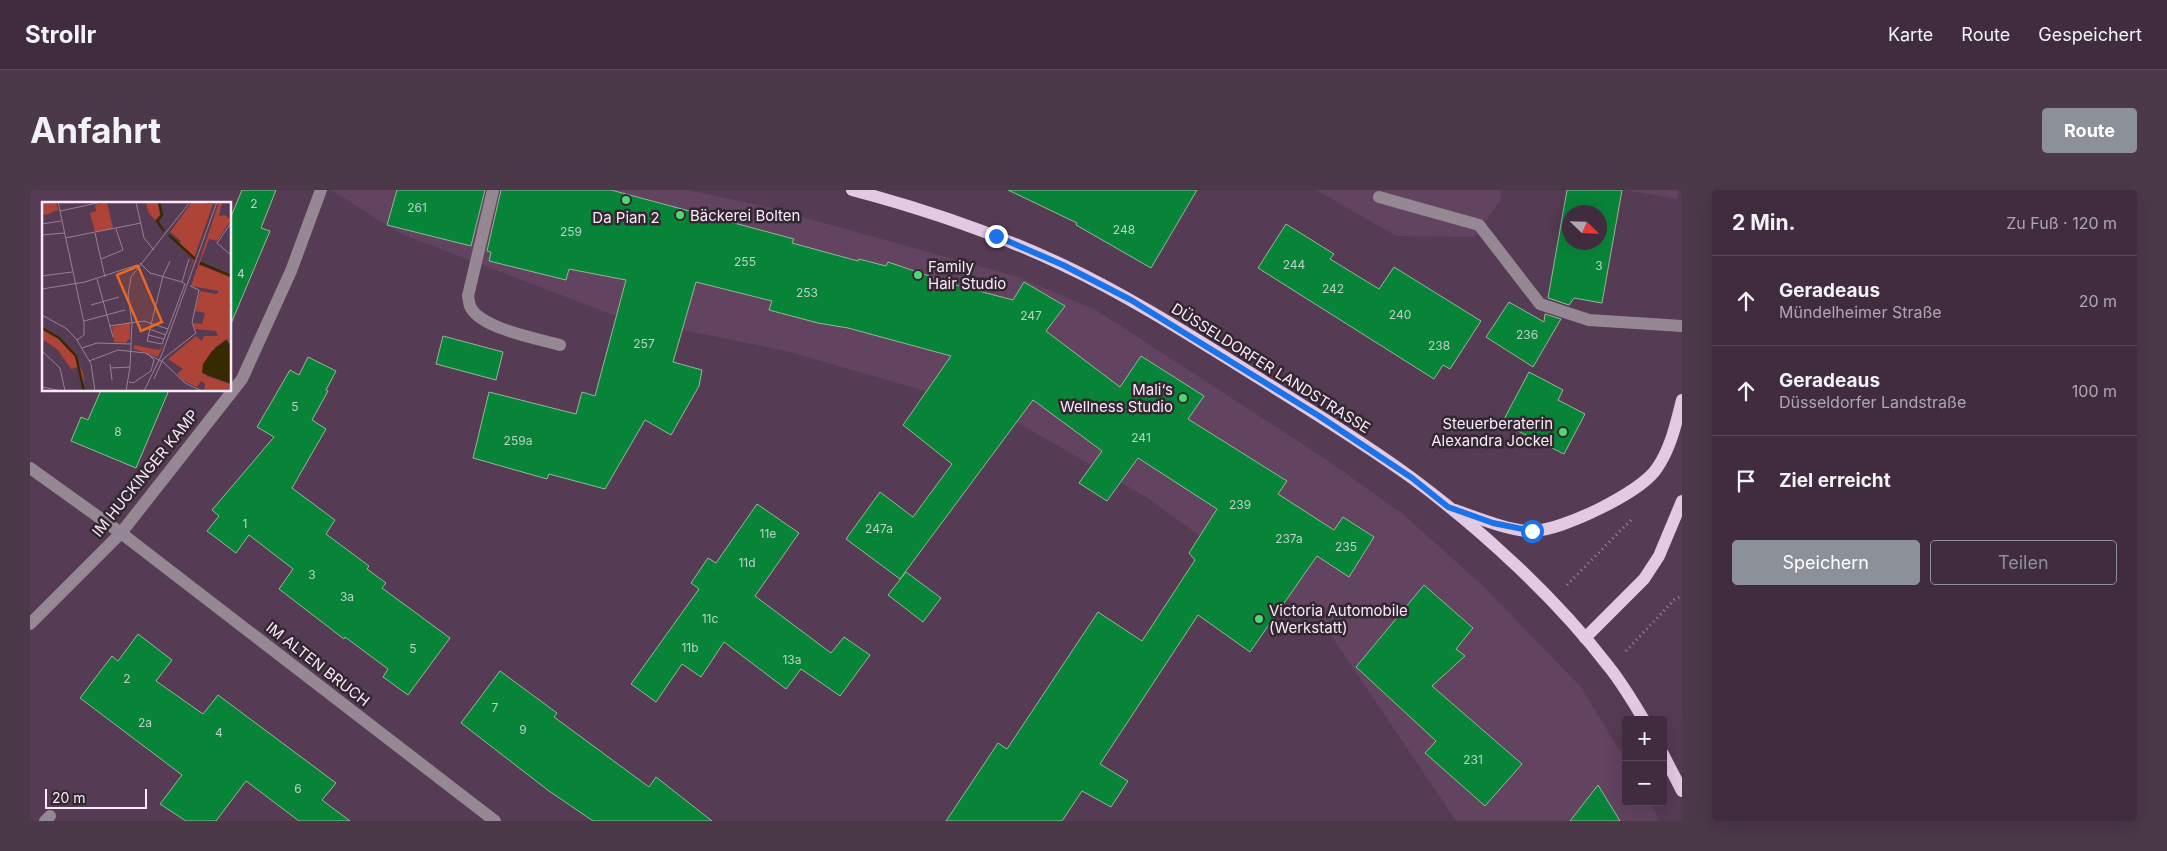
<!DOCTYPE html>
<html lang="de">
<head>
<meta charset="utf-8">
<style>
  body { margin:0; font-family:Inter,sans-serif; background:#4b3849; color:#f1f3f6 }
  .controls { position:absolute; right:15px; bottom:15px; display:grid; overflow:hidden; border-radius:5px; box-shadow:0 5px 20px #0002 }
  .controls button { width:45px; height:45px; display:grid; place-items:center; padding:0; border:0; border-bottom:1px solid #594858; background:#402c3e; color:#f1f3f6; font:25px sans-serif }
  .compass { position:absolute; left:1532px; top:15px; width:45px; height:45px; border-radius:50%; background:#402c3e; box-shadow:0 5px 20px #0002; rotate:113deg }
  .scale { position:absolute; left:15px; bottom:12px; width:102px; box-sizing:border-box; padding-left:5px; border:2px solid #fbeaf9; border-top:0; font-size:14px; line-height:18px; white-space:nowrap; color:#fbeaf9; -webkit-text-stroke:4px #332732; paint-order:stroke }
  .stop { position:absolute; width:15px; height:15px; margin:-11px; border:4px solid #1a73e8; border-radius:50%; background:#fff }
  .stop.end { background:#1a73e8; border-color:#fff; box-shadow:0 1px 5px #0008 }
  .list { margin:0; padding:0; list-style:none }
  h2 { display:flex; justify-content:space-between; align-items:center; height:65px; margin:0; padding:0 20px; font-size:21px }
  h2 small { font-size:16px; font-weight:400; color:#aea7b0 }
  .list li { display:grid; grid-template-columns:32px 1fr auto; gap:15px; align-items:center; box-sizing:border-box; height:90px; padding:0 20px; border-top:1px solid #594858 }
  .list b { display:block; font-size:19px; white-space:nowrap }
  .list p { margin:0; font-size:16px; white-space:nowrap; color:#aea7b0 }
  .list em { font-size:16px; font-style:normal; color:#aea7b0 }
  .actions { display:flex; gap:10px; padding:15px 20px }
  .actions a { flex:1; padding:11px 0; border:1px solid #8c9099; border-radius:5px; text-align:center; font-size:18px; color:#8c9099 }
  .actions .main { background:#8c9099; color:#fff }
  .icon { flex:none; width:28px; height:28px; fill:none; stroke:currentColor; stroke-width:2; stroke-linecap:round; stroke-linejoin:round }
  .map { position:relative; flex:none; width:1652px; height:631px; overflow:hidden; border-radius:5px }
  header { display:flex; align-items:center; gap:30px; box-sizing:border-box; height:70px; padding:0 25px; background:#402c3e; border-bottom:1px solid #594858 }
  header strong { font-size:24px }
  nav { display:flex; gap:28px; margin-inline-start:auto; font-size:18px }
  .intro { display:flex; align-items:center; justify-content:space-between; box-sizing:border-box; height:120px; padding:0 30px }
  h1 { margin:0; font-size:35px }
  .button { padding:12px 22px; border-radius:5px; background:#8c9099; color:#fff; font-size:18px; font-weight:700 }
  main { display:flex; gap:30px; padding:0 30px }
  aside { flex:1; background:#402c3e; border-radius:5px; box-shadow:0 5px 20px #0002 }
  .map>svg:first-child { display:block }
</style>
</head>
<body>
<header>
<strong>Strollr</strong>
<nav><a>Karte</a><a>Route</a><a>Gespeichert</a></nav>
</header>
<div class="intro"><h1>Anfahrt</h1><a class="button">Route</a></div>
<main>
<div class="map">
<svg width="1652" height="631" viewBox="0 0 1652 631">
  <rect width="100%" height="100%" fill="#553b53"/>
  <!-- built -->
  <g fill="#624360">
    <path d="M301,0H657L737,17L988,87L1066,120L1297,270L1374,325L1453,396L1551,497L1596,571V612H1621L1629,631H1426L1294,435L1116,307L971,223L756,161L588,127L369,43Z"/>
    <path d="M1286,0H1471L1470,11L1444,47L1366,46Z"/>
    <path d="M1595,0H1648L1647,9Z"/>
  </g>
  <!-- building -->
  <g fill="#088438" stroke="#96b69b" fill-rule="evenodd">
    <path d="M212,0H246L231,38L240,41L200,136V29Z"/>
    <path d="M367,0H455L441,56L357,35Z"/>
    <path d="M471,0H581L764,49L762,53L828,71L829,69L856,76L858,72L926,95L983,110L994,92L1035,116L1016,141L1090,197L1111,166L1174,206L1158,229L1257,291L1248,304L1304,340L1313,327L1344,347L1319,387L1287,366L1220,462L1168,425L1070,574L1098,591L1081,617L1052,601L1032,631H916L968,553L977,559L1068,422L1112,451L1165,370L1159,363L1187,319L1108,268L1077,311L1049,293L1072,261L1003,210L870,389L816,349L850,302L883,327L922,274L873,235L921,166L818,138L788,133L739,120L742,111L666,92L643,172L672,180L669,196L641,245L615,230L575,299L519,284L517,289L443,268L459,202L546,224L552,202L565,206L596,90L539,79L536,90L459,71L461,62L457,61Z"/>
    <path d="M978,0H1167L1121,78L1046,35L1047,33Z"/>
    <path d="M1537,0H1592L1572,113L1544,108L1539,115L1518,108ZM1540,22H1570V52H1540Z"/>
    <path d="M1256,34L1304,64L1300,69L1349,99L1364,77L1451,131L1420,179L1413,175L1404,189L1228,78Z"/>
    <path d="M1479,112L1514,132L1515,124L1531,129L1503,177L1456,147Z"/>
    <path d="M413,146L473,162L466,190L406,174Z"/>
    <path d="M278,167L306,181L296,200L298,201L282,230L296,239L262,298L305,330L296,344L339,376L337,379L356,393L352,398L420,448L378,505L353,487L358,479L315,447L314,449L249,399L263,379L219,345L206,363L177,341L189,326L182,320L244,247L227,237L260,180L269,185Z"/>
    <path d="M1499,182L1533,200L1528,210L1555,224L1534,264L1472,233Z"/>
    <path d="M71,200H139L106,278L41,251L51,227L58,230Z"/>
    <path d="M727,314L769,343L725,406L801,463L814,447L840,465L810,506L771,479L756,499L694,452L671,487L652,474L626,512L601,494L669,399L661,393L678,368L686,373Z"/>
    <path d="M876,382L911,408L893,432L858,405Z"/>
    <path d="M1394,395L1443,438L1426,459L1435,466L1402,496L1492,574L1455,616L1395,563L1406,551L1326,477Z"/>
    <path d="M108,444L142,470L126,491L173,524L188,505L306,593L292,610L320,631H269L216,591L186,631H156L130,614L152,585L50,508L82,466L88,471Z"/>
    <path d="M470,481L527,523L524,527L619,597L626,587L682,631H563L519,601L431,533Z"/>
    <path d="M1568,595L1590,631H1540Z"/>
  </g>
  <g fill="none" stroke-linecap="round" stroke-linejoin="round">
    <!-- path -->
    <g stroke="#a18b9f" stroke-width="3" stroke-dasharray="1 4" stroke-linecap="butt">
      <path d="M1537,395L1601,330"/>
      <path d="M1596,461L1645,409L1652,406"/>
    </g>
    <!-- minor -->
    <g stroke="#958894" stroke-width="12">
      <path d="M463,0L438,106C439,110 439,115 441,118C453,139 506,148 530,155"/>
      <path d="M1349,7L1449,35L1510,114L1559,130L1652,136"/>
      <path d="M0,278L91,343L465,631"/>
      <path d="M0,434L91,343L212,189L261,81L291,0"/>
      <path d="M15,631L20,626"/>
    </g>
    <!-- major -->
    <g stroke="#e4c9e2" stroke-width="12">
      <path d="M822,0C894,19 965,43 1033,75C1103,108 1169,151 1235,192C1285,223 1335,254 1382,288C1452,340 1526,408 1579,477C1592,493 1603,512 1614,530"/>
      <path d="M1425,320C1445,327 1482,342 1503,341C1531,341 1612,302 1627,278C1641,258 1646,233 1652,210"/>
      <path d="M1555,448L1614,389L1629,366L1652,311"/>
      <path d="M1633,564L1652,601"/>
    </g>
  </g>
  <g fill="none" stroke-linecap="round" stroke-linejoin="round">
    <!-- route -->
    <path stroke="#1a73e8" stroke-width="6" d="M966,46L1033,75L1101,110L1289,226L1382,288L1418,317L1463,333L1502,341"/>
  </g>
  <!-- markers -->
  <g fill="#52d673" stroke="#332732" stroke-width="2">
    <circle cx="596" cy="10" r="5"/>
    <circle cx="650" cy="25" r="5"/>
    <circle cx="888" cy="85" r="5"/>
    <circle cx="1153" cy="208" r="5"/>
    <circle cx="1533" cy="242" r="5"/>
    <circle cx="1229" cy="429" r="5"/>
  </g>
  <g text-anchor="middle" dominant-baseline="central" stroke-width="5" stroke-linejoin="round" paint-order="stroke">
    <!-- number labels -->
    <g font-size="12" fill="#bed0c9">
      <text x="224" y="13">2</text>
      <text x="387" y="17">261</text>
      <text x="1094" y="39">248</text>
      <text x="541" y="41">259</text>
      <text x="715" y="71">255</text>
      <text x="1264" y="74">244</text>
      <text x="1569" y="75">3</text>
      <text x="211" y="83">4</text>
      <text x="1303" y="98">242</text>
      <text x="777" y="102">253</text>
      <text x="1370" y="124">240</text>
      <text x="1001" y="125">247</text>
      <text x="1497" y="144">236</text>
      <text x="614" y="153">257</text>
      <text x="1409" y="155">238</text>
      <text x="265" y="216">5</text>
      <text x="88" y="241">8</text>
      <text x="1111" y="247">241</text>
      <text x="488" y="250">259a</text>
      <text x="1210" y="314">239</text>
      <text x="215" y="333">1</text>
      <text x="849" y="338">247a</text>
      <text x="738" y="343">11e</text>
      <text x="1259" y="348">237a</text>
      <text x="1316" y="356">235</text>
      <text x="717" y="372">11d</text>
      <text x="282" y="384">3</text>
      <text x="317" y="406">3a</text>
      <text x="680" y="428">11c</text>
      <text x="660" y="457">11b</text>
      <text x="383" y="458">5</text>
      <text x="762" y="469">13a</text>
      <text x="97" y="488">2</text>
      <text x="465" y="517">7</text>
      <text x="115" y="532">2a</text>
      <text x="493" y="539">9</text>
      <text x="189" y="542">4</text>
      <text x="1443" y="569">231</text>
      <text x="268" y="598">6</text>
    </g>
    <!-- poi labels -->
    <g font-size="15" fill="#fbeaf9" stroke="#332732" text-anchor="start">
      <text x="660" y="25">Bäckerei Bolten</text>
      <text x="596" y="27" text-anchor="middle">Da Pian 2</text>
      <text x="898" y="76">Family<tspan x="898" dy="17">Hair Studio</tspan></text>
      <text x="1143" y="199" text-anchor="end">Mali‘s<tspan x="1143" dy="17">Wellness Studio</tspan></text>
      <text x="1523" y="233" text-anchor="end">Steuerberaterin<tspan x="1523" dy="17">Alexandra Jockel</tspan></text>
      <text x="1239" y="420">Victoria Automobile<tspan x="1239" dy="17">(Werkstatt)</tspan></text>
    </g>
    <!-- street labels -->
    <g font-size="15" fill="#fbeaf9" stroke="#332732">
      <text transform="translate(1241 178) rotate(32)">DÜSSELDORFER LANDSTRASSE</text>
      <text transform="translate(115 283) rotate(-51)">IM HUCKINGER KAMP</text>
      <text transform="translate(288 474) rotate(38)">IM ALTEN BRUCH</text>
    </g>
  </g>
  <!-- overview -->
  <g transform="translate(12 12)">
    <rect width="189" height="189" fill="#553b53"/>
    <path d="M0,0H14L16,8L4,13L0,11ZM65,0L71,26L53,30L48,11L54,9L53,3ZM104,0H116L118,13L113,18L106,10ZM150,0L171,2L144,79L151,57L127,34L137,41L139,39L128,30ZM177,0H180L177,14L183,13L189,18L175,39L167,37L157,63L189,74V143L185,137L173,145L164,174L189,182V189H162L163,182L159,179L155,185L142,179L135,172L141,167L126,157L154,134L160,139L162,134H176L174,129L153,127L151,121L160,122L163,111L153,109L158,89L174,92L177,89L149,84ZM88,120V136L84,141L72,140L70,125ZM0,125L13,132L32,150L41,171L43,189L36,165L29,167L15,147L0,137ZM92,143L117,148L121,143L116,155L92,147Z" fill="#ae4337"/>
    <path d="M184,138L189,145V182L160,171L161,162L170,149Z" fill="#382a00"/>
    <path fill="none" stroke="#382a00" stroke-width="2.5" d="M117,0L120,13L115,19L122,29M127,33L153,57M158,61L189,74M0,126L17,136L34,154L42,189"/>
    <path fill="none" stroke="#978195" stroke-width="1" d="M16,0L42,121V133L35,138M94,0L102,36L112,48M18,9L60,0M189,21L175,41L189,53M0,22L19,19M53,31L63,75M0,33L22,31M23,36L99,21M59,57L81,48L74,27M98,61L108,71L140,80M0,74L30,70M55,77L71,135M0,87L43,80L95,63M49,103L77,95M0,113L25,127L35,138L49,162L53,189M42,119L83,108M67,124L102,119L126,127L143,82L140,80L147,57M107,127L124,133M126,127L120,142L105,139L121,74L128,59M106,133L122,137M40,146L55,141L89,142M0,149L18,166L23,189M47,159L76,148L103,151L121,160L143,181L160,189M68,162L70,178M69,166L88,165M112,177L121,157L154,131L150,121L157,88L148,84M87,180L91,181L109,169L112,158L105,151M0,185L19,189M84,189L88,165L90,121L86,93L89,75L148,0M102,189L120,152L175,0"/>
    <path fill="#ea6824" fill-opacity="0.15" stroke="#ea6824" stroke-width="2.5" d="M96,64L120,120L99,129L75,73Z"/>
    <rect width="189" height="189" fill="none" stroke="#fbeaf9" stroke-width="2.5"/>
  </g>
</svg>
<div class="controls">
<button>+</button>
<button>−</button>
</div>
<svg class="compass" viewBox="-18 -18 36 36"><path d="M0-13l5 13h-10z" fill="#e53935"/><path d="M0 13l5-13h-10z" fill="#aea7b0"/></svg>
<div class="scale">20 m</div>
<div class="stop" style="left:1502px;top:341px"></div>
<div class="stop end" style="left:966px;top:46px"></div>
</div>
<aside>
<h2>2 Min.<small>Zu Fuß · 120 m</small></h2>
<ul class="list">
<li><svg class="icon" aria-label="ahead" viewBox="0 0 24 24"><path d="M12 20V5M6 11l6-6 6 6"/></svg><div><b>Geradeaus</b><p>Mündelheimer Straße</p></div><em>20 m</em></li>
<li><svg class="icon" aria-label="ahead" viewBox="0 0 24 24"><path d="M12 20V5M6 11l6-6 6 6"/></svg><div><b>Geradeaus</b><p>Düsseldorfer Landstraße</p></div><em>100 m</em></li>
<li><svg class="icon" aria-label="arrive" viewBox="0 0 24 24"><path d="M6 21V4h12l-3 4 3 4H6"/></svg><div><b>Ziel erreicht</b></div></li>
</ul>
<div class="actions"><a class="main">Speichern</a><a>Teilen</a></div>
</aside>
</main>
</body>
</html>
